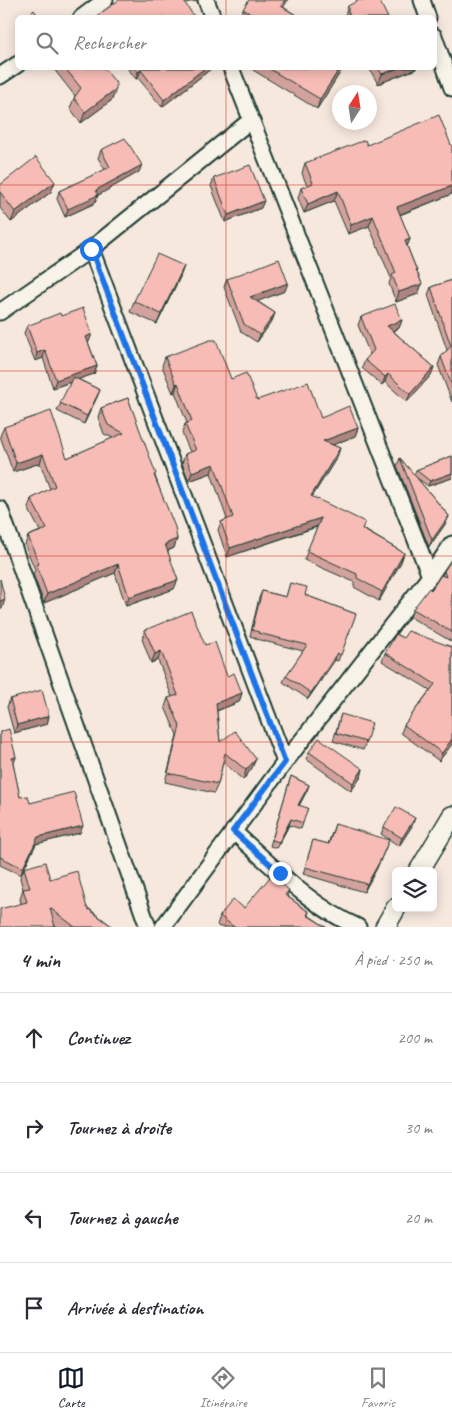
<!DOCTYPE html>
<html lang="fr">
<head>
<meta charset="utf-8">
<style>
  body { margin:0; font-family:Caveat,sans-serif; background:#f2f2f3; color:#2b2b33 }
  .controls { position:absolute; right:15px; bottom:15px; display:grid; overflow:hidden; border-radius:8px; box-shadow:0 2px 12px #0003 }
  .controls button { width:45px; height:45px; display:grid; place-items:center; padding:0; border:0; border-bottom:1px solid #e1e1e2; background:#fff; color:#2b2b33; font:25px sans-serif }
  .compass { position:absolute; left:332px; top:85px; width:45px; height:45px; border-radius:50%; background:#fff; box-shadow:0 2px 12px #0003; rotate:12deg }
  .stop { position:absolute; width:15px; height:15px; margin:-11px; border:4px solid #1a73e8; border-radius:50%; background:#fff }
  .stop.end { background:#1a73e8; border-color:#fff; box-shadow:0 1px 5px #0008 }
  .list { margin:0; padding:0; list-style:none }
  h2 { display:flex; justify-content:space-between; align-items:center; height:65px; margin:0; padding:0 20px; font-size:21px }
  h2 small { font-size:16px; font-weight:400; color:#7c7c81 }
  .list li { display:grid; grid-template-columns:32px 1fr auto; gap:15px; align-items:center; box-sizing:border-box; height:90px; padding:0 20px; border-top:1px solid #e1e1e2 }
  .list b { display:block; font-size:19px; white-space:nowrap }
  .list em { font-size:16px; font-style:normal; color:#7c7c81 }
  .icon { flex:none; width:28px; height:28px; fill:none; stroke:currentColor; stroke-width:2; stroke-linecap:round; stroke-linejoin:round }
  .map { position:relative; flex:none; width:452px; height:927px; overflow:hidden }
  .search { position:absolute; background:#fff; box-shadow:0 2px 12px #0003; left:15px; right:15px; top:15px; height:55px; display:flex; align-items:center; gap:12px; box-sizing:border-box; padding:0 18px; border-radius:8px; color:#7c7c81; font-size:19px }
  .sheet { height:425px; background:#fff }
  nav { display:flex; justify-content:space-around; align-items:center; box-sizing:border-box; height:70px; border-top:1px solid #e1e1e2; background:#fff; font-size:14px; color:#7c7c81 }
  nav a { display:grid; justify-items:center; gap:2px }
  nav .on { color:#111827 }
  .map>svg:first-child { display:block }
</style>
</head>
<body>
<div class="map">
<svg width="452" height="927" viewBox="0 0 452 927">
  <rect width="100%" height="100%" fill="#f7e8de"/>
  <filter id="ink" filterUnits="userSpaceOnUse"><feTurbulence type="fractalNoise" baseFrequency=".02" numOctaves="2"/><feDisplacementMap in="SourceGraphic" scale="10" xChannelSelector="R" yChannelSelector="G"/><feConvolveMatrix kernelMatrix="1 2 1 2 8 2 1 2 1" color-interpolation-filters="sRGB"/></filter>
  <g filter="url(#ink)">
    <g fill="none" stroke-linecap="round" stroke-linejoin="round">
      <defs>
        <g id="minor">
          <path d="M206,0L213,18"/>
          <path d="M422,0L428,18"/>
          <path d="M81,18L105,0"/>
          <path d="M434,36L452,88"/>
          <path d="M231,68L430,576"/>
          <path d="M0,76L18,64"/>
          <path d="M91,249L285,762"/>
          <path d="M0,312L91,249L251,120"/>
          <path d="M0,509L148,927"/>
          <path d="M233,831C272,866 310,906 358,927"/>
          <path d="M163,927L285,762L430,576L452,544"/>
        </g>
        <g id="tertiary">
          <path d="M419,871L452,816"/>
          <path d="M385,927L396,908"/>
        </g>
      </defs>
      <!-- minor casing -->
      <use href="#minor" stroke="#1f3d34" stroke-width="19"/>
      <!-- tertiary casing -->
      <use href="#tertiary" stroke="#1f3d34" stroke-width="22"/>
      <!-- minor -->
      <use href="#minor" stroke="#f7f3e8" stroke-width="15"/>
      <!-- tertiary -->
      <use href="#tertiary" stroke="#f7f3e8" stroke-width="19"/>
    </g>
    <!-- wall -->
    <g fill="#d4a29c" stroke="#1f3d34">
      <path d="M348,6L388,18H344Z"/>
      <path d="M283,7L301,18H240L243,9Z"/>
      <path d="M53,68H104L112,100L81,123L70,108L75,96Z"/>
      <path d="M127,68H212L162,107L138,78L136,79Z"/>
      <path d="M254,68H343L317,109L253,70Z"/>
      <path d="M369,68H416V69L378,84Z"/>
      <path d="M367,145H452V194L400,215L410,239L407,246L422,284L418,294L396,302L389,284L391,278L369,226L348,234L334,201L304,213L298,198L301,188L307,186L302,173L305,163Z"/>
      <path d="M101,150L139,172L98,195L95,203L65,217L57,199L59,191L105,170L98,158Z"/>
      <path d="M214,178L261,208L225,222L211,186Z"/>
      <path d="M0,185L51,192L11,222L0,208Z"/>
      <path d="M184,266L180,277L157,324L130,312L134,301Z"/>
      <path d="M227,279L285,291L257,301L275,313L272,321L257,342L241,332L224,287Z"/>
      <path d="M452,280V402L438,365L441,357L447,350L428,295L431,287Z"/>
      <path d="M361,317L402,320L399,328L393,331L434,367L431,375L407,402L385,382L382,385L362,368L365,360L370,355L358,325Z"/>
      <path d="M27,326L89,342H88L97,366L94,374L78,379L100,390L97,397L84,424L57,411L71,382L53,388L43,358L35,361L24,333Z"/>
      <path d="M165,357L231,379L257,400L358,428L355,436L332,445L340,448L337,457L312,497L363,529L404,553L401,562L379,601L354,587V582L304,560L317,527L227,557L218,530L221,522L227,519L211,473L189,481L182,463L185,454L190,452L182,433L185,424L187,423L175,392L173,393L162,366Z"/>
      <path d="M128,398L177,539L174,548L168,551L174,589L126,606L115,573L44,603L33,574L35,570L25,545L28,536L40,531L28,508L31,499L50,489L40,463L13,472L0,436L4,427L67,458L113,438L104,434L98,417L101,408Z"/>
      <path d="M452,456V478L428,486L417,478L449,516L446,523L429,547L397,466L400,458L414,475L416,470Z"/>
      <path d="M452,559V642L410,617L413,609L431,590L442,575L444,571Z"/>
      <path d="M290,583L305,595L356,614L338,661L335,660L308,699L283,682L286,676L303,651L256,639V638L250,636L259,598L262,591L286,597Z"/>
      <path d="M145,630L205,645L227,676L242,693L239,702L217,711L220,742L252,768L243,780L223,762L218,784L214,793L165,782L177,735L165,707L168,698L172,697L158,660L151,663L142,639Z"/>
      <path d="M403,638L452,647V744L439,761L401,733L404,725L430,690L382,661L385,653Z"/>
      <path d="M10,699L49,716L47,724L14,733L7,707Z"/>
      <path d="M341,714L366,742L363,750L333,741Z"/>
      <path d="M0,732L16,757L13,765L20,797L80,833L36,844L24,868L50,879L113,927H58L21,903L20,899L23,889L20,878L22,872L21,875L0,865Z"/>
      <path d="M309,752L363,769L361,777L351,791L306,759Z"/>
      <path d="M291,776L309,785L299,806L303,823L301,829L289,825L277,848L270,846Z"/>
      <path d="M335,824L386,847L377,868L364,892L303,874L313,840L328,844Z"/>
      <path d="M412,826L399,846L381,834L384,827Z"/>
      <path d="M289,890L287,896L309,912L308,915L326,927H219L217,925L220,916L244,908Z"/>
    </g>
    <!-- shaded-wall -->
    <g fill="#ad847f" stroke="#1f3d34">
      <path d="M179,0H197V1L177,4Z"/>
      <path d="M285,0H288L278,16L281,6Z"/>
      <path d="M205,68H212L162,107L164,100Z"/>
      <path d="M340,68H343L317,109L320,99Z"/>
      <path d="M399,68H416V69L378,84L382,74Z"/>
      <path d="M141,70L138,78L136,79L138,72Z"/>
      <path d="M116,89L112,100L81,123L85,112Z"/>
      <path d="M142,165L139,172L97,196L98,195L95,203L65,217L68,209L96,190Z"/>
      <path d="M55,182L51,192L11,222L15,212Z"/>
      <path d="M452,186V194L393,217L397,207Z"/>
      <path d="M338,191L334,201L304,213L308,204Z"/>
      <path d="M264,201L261,208L225,222L228,215Z"/>
      <path d="M373,216L369,226L348,234L351,225Z"/>
      <path d="M410,239L406,249L405,241Z"/>
      <path d="M184,266L180,277L157,324L161,314Z"/>
      <path d="M288,283L285,291L248,305L250,297Z"/>
      <path d="M422,284L418,294L396,302L399,292Z"/>
      <path d="M275,313L272,321L257,342L260,335Z"/>
      <path d="M402,320L399,328L384,334L387,326Z"/>
      <path d="M92,334L89,342L84,344L86,337Z"/>
      <path d="M45,350L43,358L35,361L37,353Z"/>
      <path d="M97,366L94,374L53,388L56,380Z"/>
      <path d="M434,367L431,375L407,402L410,394Z"/>
      <path d="M388,374L385,382L382,385L385,377Z"/>
      <path d="M178,383L175,392L173,393L176,384Z"/>
      <path d="M100,390L97,397L84,424L87,416Z"/>
      <path d="M358,428L355,436L320,450L323,441Z"/>
      <path d="M340,448L337,457L307,505L311,496Z"/>
      <path d="M43,454L40,463L13,472L16,463Z"/>
      <path d="M214,464L211,473L189,481L192,472Z"/>
      <path d="M452,473V478L428,486L430,481Z"/>
      <path d="M449,516L446,523L429,547L432,540Z"/>
      <path d="M321,518L318,526L227,557L230,548Z"/>
      <path d="M177,539L174,548L162,553L165,544Z"/>
      <path d="M404,553L401,562L379,601L382,592Z"/>
      <path d="M118,564L115,573L44,603L47,594Z"/>
      <path d="M178,580L174,589L126,606L129,597Z"/>
      <path d="M5,599L2,609H0V601Z"/>
      <path d="M161,651L158,660L151,663L155,654Z"/>
      <path d="M337,653L335,660L308,699L311,693Z"/>
      <path d="M242,693L239,702L213,712L216,703Z"/>
      <path d="M49,716L47,724L14,733L17,725Z"/>
      <path d="M452,739V744L439,761L442,753Z"/>
      <path d="M16,757L13,765L12,758Z"/>
      <path d="M256,759L252,768L243,780L246,770Z"/>
      <path d="M363,769L361,777L351,791L353,783Z"/>
      <path d="M309,785L307,791L296,811L298,805Z"/>
      <path d="M415,818L412,826L399,846L402,838Z"/>
      <path d="M291,819L289,825L277,848L279,842Z"/>
      <path d="M83,826L80,833L36,844L21,875L23,868L38,837Z"/>
      <path d="M389,840L377,868L364,892L367,884Z"/>
    </g>
    <!-- building -->
    <g fill="#f7bcb5" stroke="#1f3d34">
      <path d="M119,0H183L195,18H99L98,15Z"/>
      <path d="M249,0H285L281,6L301,18H257L243,9Z"/>
      <path d="M359,0H379L388,18H351L348,12V6Z"/>
      <path d="M34,10L39,18H25Z"/>
      <path d="M65,68H104L116,83V89L85,112L74,98L81,88Z"/>
      <path d="M135,68H205L164,100L141,70L138,72Z"/>
      <path d="M268,68H340L320,99Z"/>
      <path d="M378,68H399L382,74Z"/>
      <path d="M439,115L451,145H452V186L397,207L410,239L405,241L422,284L399,292L392,275L396,273L373,216L351,225L338,191L308,204L301,188L313,183L305,163L365,140L367,145Z"/>
      <path d="M125,138L142,165L96,190L98,195L68,209L59,191L110,167L101,150Z"/>
      <path d="M36,157L55,182L15,212L0,192V185Z"/>
      <path d="M250,165L264,201L228,215L214,178Z"/>
      <path d="M157,254L184,266L161,314L134,301Z"/>
      <path d="M279,259L288,283L250,297L275,313L260,335L244,324L227,279Z"/>
      <path d="M452,280V386L441,357L451,346L431,287Z"/>
      <path d="M395,304L402,320L387,326L434,367L410,394L388,374L385,377L365,360L374,350L361,317Z"/>
      <path d="M83,308L92,334L86,337L97,366L56,380L45,350L37,353L27,326L60,313L61,316Z"/>
      <path d="M210,340H216L231,379L246,373L257,400L308,382L321,418L349,406L358,428L323,441L340,448L311,496L365,522L362,529L404,553L382,592L357,578V574L307,551L321,518L230,548L221,522L233,517L214,464L192,472L185,454L196,450L185,424L192,421L178,383L176,384L165,357Z"/>
      <path d="M73,377L100,390L87,416L60,403Z"/>
      <path d="M128,398L156,474L154,475L175,527L177,539L165,544L178,580L129,597L118,564L47,594L36,565L39,564L28,536L47,529L31,499L55,486L43,454L16,463L4,427L51,411L67,458L124,433L108,425L101,408Z"/>
      <path d="M452,456V473L430,481L416,470Z"/>
      <path d="M400,458L449,516L432,540Z"/>
      <path d="M452,559V600L451,602H452V632L413,609L429,588L431,590L441,575L446,577L444,571Z"/>
      <path d="M0,579L5,599L0,601Z"/>
      <path d="M290,583L307,587L305,595L356,614L341,655L337,653L311,693L286,676L307,645L258,633L259,632L252,630L262,591L286,597Z"/>
      <path d="M191,611L205,645L215,642L227,676L234,673L242,693L216,703L220,742L235,731L256,759L246,770L225,753L218,784L168,773L180,726L168,698L178,695L161,651L155,654L145,630Z"/>
      <path d="M408,631L452,647V739L442,753L404,725L435,684L385,653L396,634L403,638Z"/>
      <path d="M42,690L49,716L17,725L10,699Z"/>
      <path d="M341,714L372,723L366,742L336,733Z"/>
      <path d="M9,729L16,757L12,758L20,797L28,796L30,803L74,792L83,826L38,837L23,868L0,857V732Z"/>
      <path d="M319,738L363,769L353,783L309,752Z"/>
      <path d="M291,776L309,785L298,805L308,808L303,823L291,819L279,842L272,840Z"/>
      <path d="M396,807L415,818L402,838L384,827Z"/>
      <path d="M335,824L389,840L380,861L367,884L305,867L313,840L329,844Z"/>
      <path d="M45,862L50,879L77,871L87,908L113,927H75L50,908L55,927H0V909L27,902L23,889L30,888L24,868Z"/>
      <path d="M271,876L289,890L285,895L309,912L307,915L326,927H234L220,916L233,899L244,908Z"/>
    </g>
  </g>
  <g fill="none" stroke-linecap="round" stroke-linejoin="round" filter="url(#ink)">
    <!-- route -->
    <path stroke="#1a73e8" stroke-width="6" d="M91,249L285,762L233,831L280,873"/>
  </g>
  <!-- grid -->
  <path fill="none" stroke="#c8321e" stroke-width="1" stroke-opacity="0.55" d="M226,0V18M226,68V927M0,185H452M0,371H452M0,556H452M0,742H452"/>
</svg>
<div class="controls">
<button><svg class="icon" aria-label="layers" viewBox="0 0 24 24"><path d="M12 4l9 5-9 5-9-5zM3 14l9 5 9-5"/></svg></button>
</div>
<svg class="compass" viewBox="-18 -18 36 36"><path d="M0-13l5 13h-10z" fill="#e53935"/><path d="M0 13l5-13h-10z" fill="#7c7c81"/></svg>
<div class="stop" style="left:91px;top:249px"></div>
<div class="stop end" style="left:280px;top:873px"></div>
<div class="search"><svg class="icon" aria-label="search" viewBox="0 0 24 24"><circle cx="10" cy="10" r="6"/><path d="M15 15l6 6"/></svg>Rechercher</div>
</div>
<section class="sheet">
<h2>4 min<small>À pied · 250 m</small></h2>
<ul class="list">
<li><svg class="icon" aria-label="ahead" viewBox="0 0 24 24"><path d="M12 20V5M6 11l6-6 6 6"/></svg><div><b>Continuez</b></div><em>200 m</em></li>
<li><svg class="icon" aria-label="right" viewBox="0 0 24 24"><path d="M7 20v-9h11M14 6l5 5-5 5"/></svg><div><b>Tournez à droite</b></div><em>30 m</em></li>
<li><svg class="icon" aria-label="left" viewBox="0 0 24 24"><path d="M17 20v-9H6M10 6l-5 5 5 5"/></svg><div><b>Tournez à gauche</b></div><em>20 m</em></li>
<li><svg class="icon" aria-label="arrive" viewBox="0 0 24 24"><path d="M6 21V4h12l-3 4 3 4H6"/></svg><div><b>Arrivée à destination</b></div></li>
</ul>
</section>
<nav>
<a class="on"><svg class="icon" aria-label="map" viewBox="0 0 24 24"><path d="M3 6l6-2 6 2 6-2v14l-6 2-6-2-6 2zM9 4v14M15 6v14"/></svg>Carte</a>
<a><svg class="icon" aria-label="directions" viewBox="0 0 24 24"><path d="M12 3l9 9-9 9-9-9zM9 14v-3h6M13 9l2 2-2 2"/></svg>Itinéraire</a>
<a><svg class="icon" aria-label="saved" viewBox="0 0 24 24"><path d="M7 4h10v16l-5-4-5 4z"/></svg>Favoris</a>
</nav>
</body>
</html>
